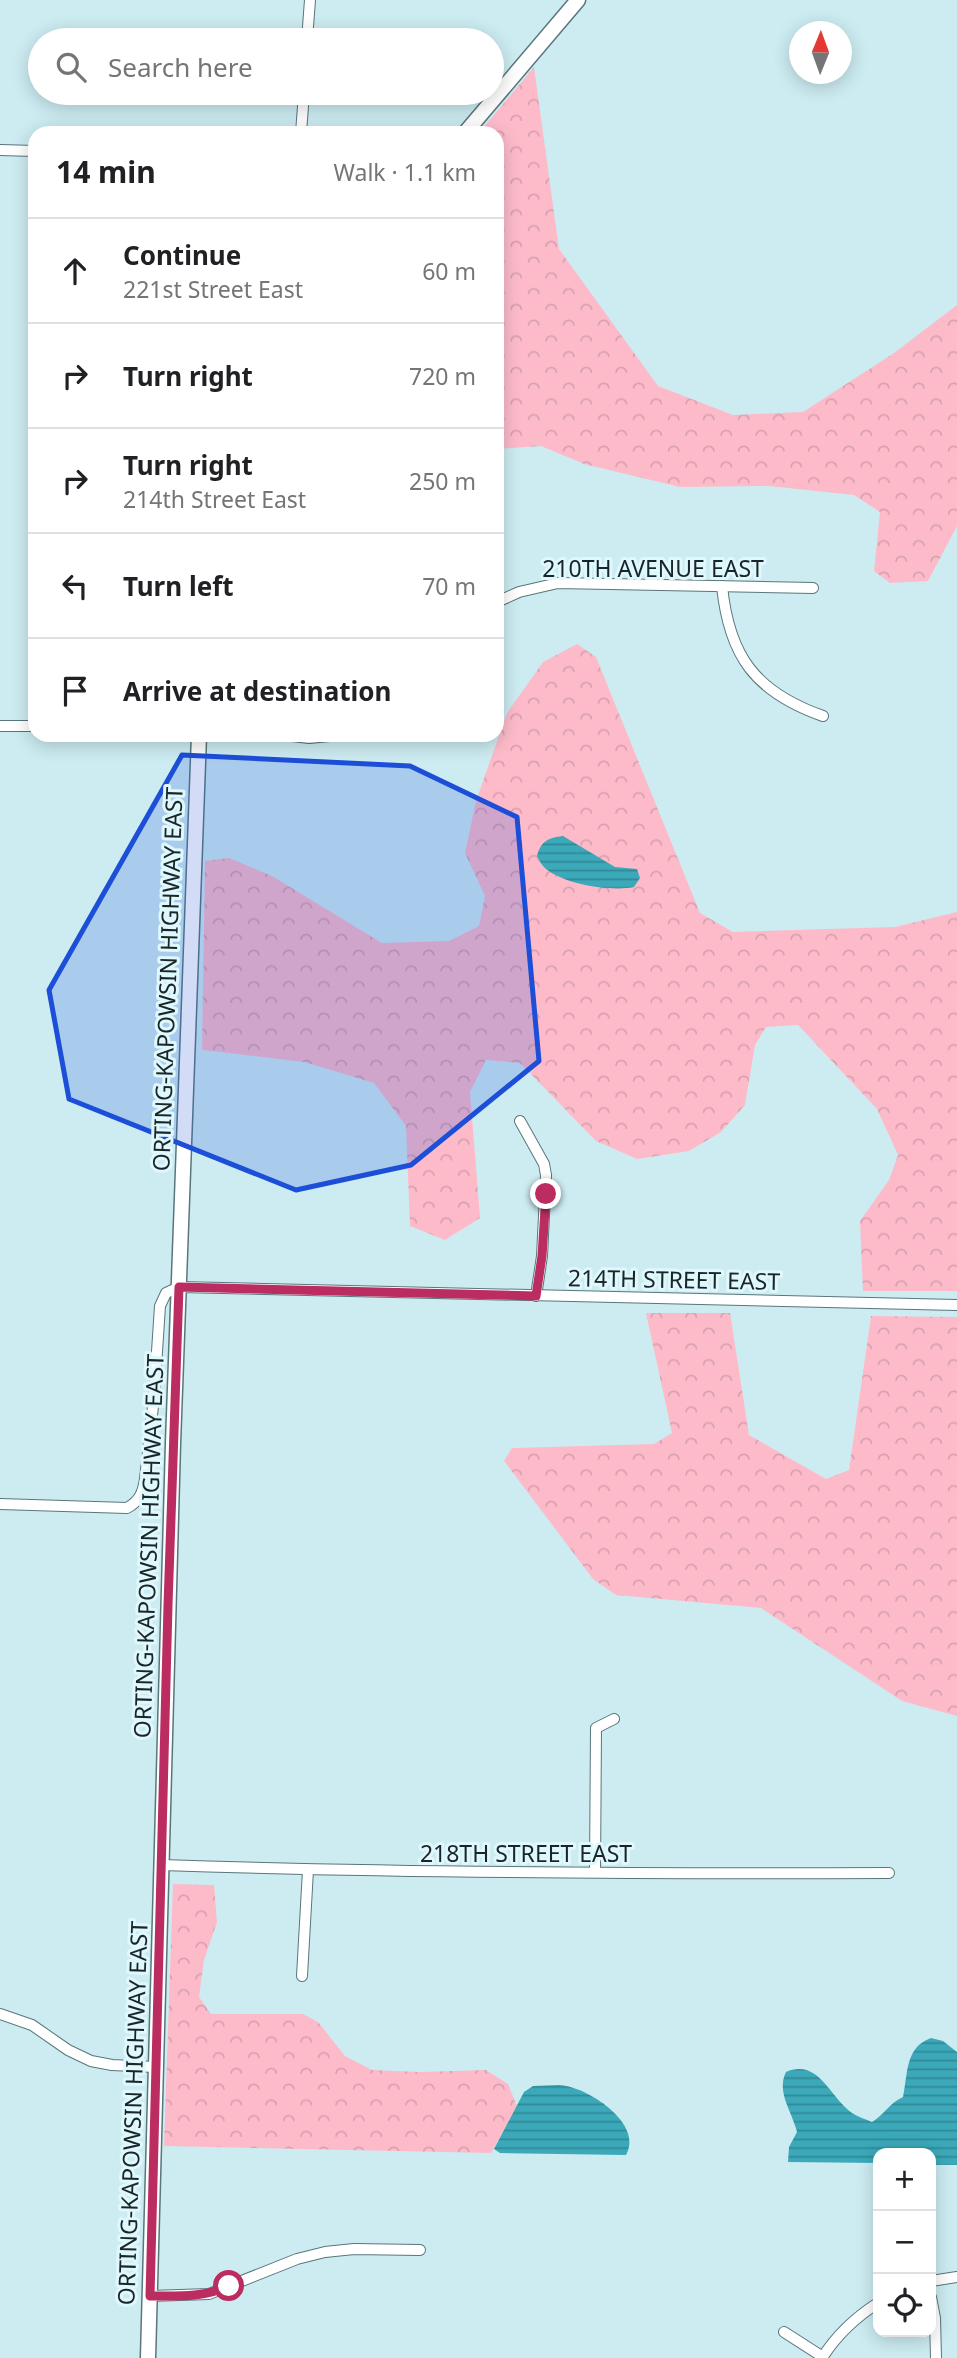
<!DOCTYPE html>
<html lang="en">
<head>
<meta charset="utf-8">
<style>
  body { margin:0; font-family:"Noto Sans",sans-serif; background:#f6f6f6; color:#202124 }
  .controls { position:absolute; right:21px; bottom:21px; display:grid; overflow:hidden; border-radius:14px; box-shadow:0 4px 18px #0003 }
  .controls button { width:63px; height:63px; display:grid; place-items:center; padding:0; border:0; border-bottom:2px solid #e0e0e0; background:#fff; color:#202124; font:35px sans-serif }
  .compass { position:absolute; left:789px; top:21px; width:63px; height:63px; border-radius:50%; background:#fff; box-shadow:0 4px 18px #0003; rotate:1deg }
  .stop { position:absolute; width:21px; height:21px; margin:-16px; border:5px solid #bb2d60; border-radius:50%; background:#fff }
  .stop.end { background:#bb2d60; border-color:#fff; box-shadow:0 2px 7px #0008 }
  .list { margin:0; padding:0; list-style:none }
  h2 { display:flex; justify-content:space-between; align-items:center; height:91px; margin:0; padding:0 28px; font-size:30px }
  h2 small { font-size:23px; font-weight:400; color:#757577 }
  .list li { display:grid; grid-template-columns:46px 1fr auto; gap:21px; align-items:center; box-sizing:border-box; height:105px; padding:0 28px; border-top:2px solid #e0e0e0 }
  .list b { display:block; font-size:26px; white-space:nowrap }
  .list p { margin:0; font-size:23px; white-space:nowrap; color:#757577 }
  .list em { font-size:23px; font-style:normal; color:#757577 }
  .icon { flex:none; width:38px; height:38px; fill:none; stroke:currentColor; stroke-width:2; stroke-linecap:round; stroke-linejoin:round }
  .map { position:relative; flex:none; width:957px; height:2358px; overflow:hidden }
  .search { position:absolute; background:#fff; box-shadow:0 4px 18px #0003; left:28px; top:28px; width:476px; height:77px; display:flex; align-items:center; gap:18px; box-sizing:border-box; padding:0 24px; border-radius:38px; color:#757577; font-size:26px }
  .panel { position:absolute; background:#fff; box-shadow:0 4px 18px #0003; left:28px; top:126px; width:476px; height:616px; border-radius:21px }
  .map>svg:first-child { display:block }
</style>
</head>
<body>
<div class="map">
<svg width="957" height="2358" viewBox="0 0 957 2358">
  <defs>
    <pattern id="forest-crowns" width="20" height="18" patternUnits="userSpaceOnUse" patternTransform="scale(1.75)"><rect width="20" height="18" fill="#fdbbca"/><path d="M2 6a3 3 0 1 1 6 0M12 15a3 3 0 1 1 6 0" fill="none" stroke="#d8a1ae"/></pattern>
    <pattern id="water-rules" width="6" height="5" patternUnits="userSpaceOnUse" patternTransform="scale(1.75)"><rect width="6" height="5" fill="#3ba9b9"/><path d="M0 2.5h6" fill="none" stroke="#318996"/></pattern>
  </defs>
  <rect width="100%" height="100%" fill="#ccecf2"/>
  <!-- forest -->
  <g fill="url(#forest-crowns)">
    <path d="M534,67L559,249L658,386L733,415L803,412L894,353L957,305V526L928,581L890,583L874,571L880,512L854,495L769,486L680,487L584,464L541,446L497,449V133H479Z"/>
    <path d="M577,644L596,657L700,913L733,932L895,927L957,912V1291H863L860,1221L889,1180L898,1155L877,1109L798,1025L766,1027L755,1045L745,1105L721,1132L689,1151L637,1159L596,1141L520,1063L486,1060L470,1092L480,1218L445,1240L410,1226L406,1126L374,1083L304,1062L202,1050L205,861L229,858L272,876L382,943L449,941L479,926L485,896L465,853L476,801L507,713L543,662Z"/>
    <path d="M646,1313H730L749,1435L826,1479L849,1470L871,1316L957,1317V1716L902,1701L761,1608L616,1595L593,1579L504,1461L512,1448L654,1444L672,1433Z"/>
    <path d="M173,1884L214,1885L217,1922L204,1960L199,1997L211,2014H303L318,2022L345,2056L372,2070L420,2072L486,2070L508,2084L517,2106L491,2153L164,2146Z"/>
  </g>
  <!-- water -->
  <g fill="url(#water-rules)">
    <path d="M563,836L615,867L637,869L640,878L634,887C612,892 559,884 543,866C540,863 539,859 537,856C541,841 548,838 563,836Z"/>
    <path d="M931,2038L943,2041L957,2052V2165H931V2153H878V2163L788,2162L789,2147L797,2132C792,2111 776,2092 786,2072C819,2058 830,2098 852,2113C858,2117 866,2119 872,2122C885,2114 888,2104 903,2097C908,2074 905,2047 931,2038Z"/>
    <path d="M559,2085C586,2086 644,2123 626,2155L500,2153L494,2149L524,2092L533,2086Z"/>
  </g>
  <g fill="none" stroke-linecap="round" stroke-linejoin="round">
    <defs>
      <g id="minor">
        <path d="M307,40L310,0"/>
        <path d="M301,133L304,93"/>
        <path d="M0,150L35,151"/>
        <path d="M722,586C729,656 755,692 823,716"/>
        <path d="M497,602L519,592L558,583L813,588"/>
        <path d="M0,726H35"/>
        <path d="M284,735L309,738L340,735"/>
        <path d="M520,1121L544,1164L546,1175L542,1256L536,1296"/>
        <path d="M0,1504L127,1508C140,1501 143,1492 145,1479L154,1397L160,1306L166,1293L179,1287L957,1305"/>
        <path d="M162,1865C404,1873 647,1874 889,1873"/>
        <path d="M595,1872L596,1728L614,1719"/>
        <path d="M302,1976L308,1870"/>
        <path d="M0,2014L32,2025L68,2050L91,2061L112,2065L155,2067"/>
        <path d="M931,2281L957,2277"/>
        <path d="M150,2296L209,2294L297,2259L325,2252L354,2249L420,2250"/>
        <path d="M931,2297L935,2318L936,2358"/>
        <path d="M784,2332L823,2357"/>
        <path d="M822,2358C836,2336 856,2317 878,2303"/>
      </g>
      <g id="secondary">
        <path d="M465,133L578,0"/>
        <path d="M148,2358L173,1443L199,735"/>
      </g>
    </defs>
    <!-- minor casing -->
    <use href="#minor" stroke="#59767b" stroke-width="12"/>
    <!-- secondary casing -->
    <use href="#secondary" stroke="#59767b" stroke-width="17"/>
    <!-- minor -->
    <use href="#minor" stroke="#fff" stroke-width="10"/>
    <!-- secondary -->
    <use href="#secondary" stroke="#fff" stroke-width="14"/>
  </g>
  <g fill="none" stroke-linecap="round" stroke-linejoin="round">
    <!-- route -->
    <path stroke="#bb2d60" stroke-width="9" d="M229,2286C203,2298 177,2296 150,2296L168,1605L179,1287L536,1296L542,1256L546,1194"/>
  </g>
  <!-- marked area -->
  <path fill="#1d4ed8" fill-opacity="0.2" stroke="#1d4ed8" stroke-width="5" stroke-linejoin="round" d="M182,755L410,766L517,817L539,1061L411,1165L296,1190L69,1099L49,990Z"/>
  <g text-anchor="middle" dominant-baseline="central" stroke-width="6" stroke-linejoin="round" paint-order="stroke">
    <!-- street labels -->
    <g font-size="23" fill="#192527" stroke="#dff8fd">
      <text x="653" y="568">210TH AVENUE EAST</text>
      <text transform="translate(167 979) rotate(-88)">ORTING-KAPOWSIN HIGHWAY EAST</text>
      <text transform="translate(674 1279) rotate(1)">214TH STREET EAST</text>
      <text transform="translate(148 1546) rotate(-88)">ORTING-KAPOWSIN HIGHWAY EAST</text>
      <text x="526" y="1853">218TH STREET EAST</text>
      <text transform="translate(132 2113) rotate(-88)">ORTING-KAPOWSIN HIGHWAY EAST</text>
    </g>
  </g>
</svg>
<div class="controls">
<button>+</button>
<button>−</button>
<button><svg class="icon" aria-label="locate" viewBox="0 0 24 24"><circle cx="12" cy="12" r="6"/><path d="M12 2v4M12 18v4M2 12h4M18 12h4"/></svg></button>
</div>
<svg class="compass" viewBox="-18 -18 36 36"><path d="M0-13l5 13h-10z" fill="#e53935"/><path d="M0 13l5-13h-10z" fill="#757577"/></svg>
<div class="stop" style="left:229px;top:2286px"></div>
<div class="stop end" style="left:546px;top:1194px"></div>
<div class="search"><svg class="icon" aria-label="search" viewBox="0 0 24 24"><circle cx="10" cy="10" r="6"/><path d="M15 15l6 6"/></svg>Search here</div>
<section class="panel">
<h2>14 min<small>Walk · 1.1 km</small></h2>
<ul class="list">
<li><svg class="icon" aria-label="ahead" viewBox="0 0 24 24"><path d="M12 20V5M6 11l6-6 6 6"/></svg><div><b>Continue</b><p>221st Street East</p></div><em>60 m</em></li>
<li><svg class="icon" aria-label="right" viewBox="0 0 24 24"><path d="M7 20v-9h11M14 6l5 5-5 5"/></svg><div><b>Turn right</b></div><em>720 m</em></li>
<li><svg class="icon" aria-label="right" viewBox="0 0 24 24"><path d="M7 20v-9h11M14 6l5 5-5 5"/></svg><div><b>Turn right</b><p>214th Street East</p></div><em>250 m</em></li>
<li><svg class="icon" aria-label="left" viewBox="0 0 24 24"><path d="M17 20v-9H6M10 6l-5 5 5 5"/></svg><div><b>Turn left</b></div><em>70 m</em></li>
<li><svg class="icon" aria-label="arrive" viewBox="0 0 24 24"><path d="M6 21V4h12l-3 4 3 4H6"/></svg><div><b>Arrive at destination</b></div></li>
</ul>
</section>
</div>
</body>
</html>
